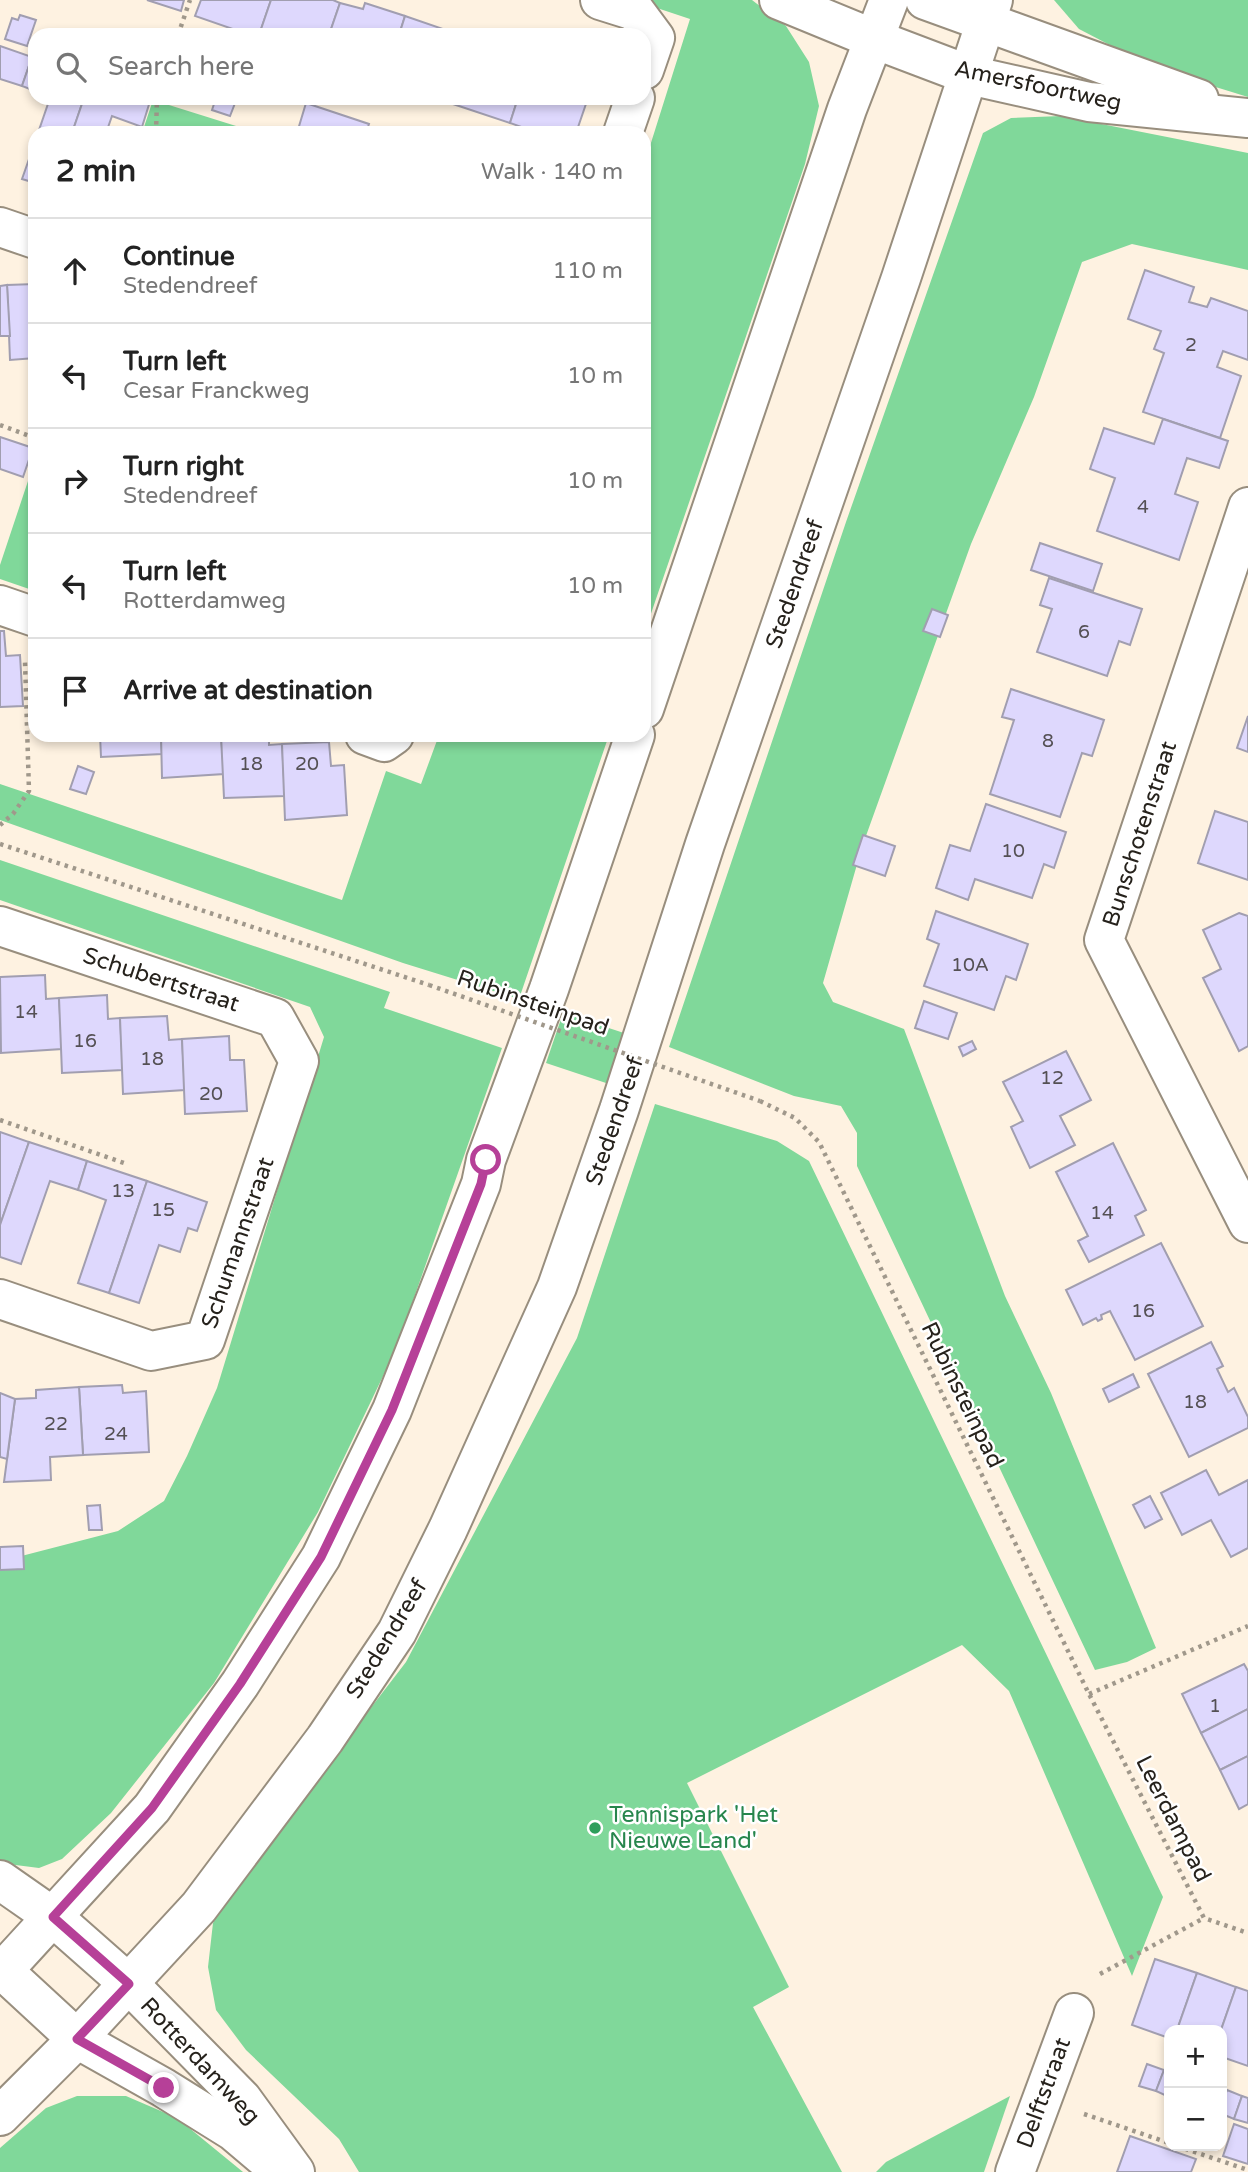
<!DOCTYPE html>
<html lang="en">
<head>
<meta charset="utf-8">
<style>
  body { margin:0; font-family:"Varela Round",sans-serif; background:#f2f2f2; color:#222 }
  .controls { position:absolute; right:21px; bottom:21px; display:grid; overflow:hidden; border-radius:14px; box-shadow:0 4px 10px #0003 }
  .controls button { width:63px; height:63px; display:grid; place-items:center; padding:0; border:0; border-bottom:2px solid #e0e0e0; background:#fff; color:#222; font:35px sans-serif }
  .stop { position:absolute; width:21px; height:21px; margin:-16px; border:5px solid #b64098; border-radius:50%; background:#fff }
  .stop.end { background:#b64098; border-color:#fff; box-shadow:0 2px 7px #0008 }
  .list { margin:0; padding:0; list-style:none }
  h2 { display:flex; justify-content:space-between; align-items:center; height:91px; margin:0; padding:0 28px; font-size:30px }
  h2 small { font-size:23px; font-weight:400; color:#767676 }
  .list li { display:grid; grid-template-columns:46px 1fr auto; gap:21px; align-items:center; box-sizing:border-box; height:105px; padding:0 28px; border-top:2px solid #e0e0e0 }
  .list b { display:block; font-size:26px; white-space:nowrap }
  .list p { margin:0; font-size:23px; white-space:nowrap; color:#767676 }
  .list em { font-size:23px; font-style:normal; color:#767676 }
  .icon { flex:none; width:38px; height:38px; fill:none; stroke:currentColor; stroke-width:2; stroke-linecap:round; stroke-linejoin:round }
  .map { position:relative; flex:none; width:1248px; height:2172px; overflow:hidden }
  .search { position:absolute; background:#fff; box-shadow:0 4px 10px #0003; left:28px; top:28px; width:623px; height:77px; display:flex; align-items:center; gap:18px; box-sizing:border-box; padding:0 24px; border-radius:21px; color:#767676; font-size:26px }
  .panel { position:absolute; background:#fff; box-shadow:0 4px 10px #0003; left:28px; top:126px; width:623px; height:616px; border-radius:21px }
  .map>svg:first-child { display:block }
</style>
</head>
<body>
<div class="map">
<svg width="1248" height="2172" viewBox="0 0 1248 2172">
  <rect width="100%" height="100%" fill="#fef2e1"/>
  <!-- green -->
  <g fill="#80d89a">
    <path d="M633,0H752L786,26L809,62L819,106L805,164L644,634V165L690,19Z"/>
    <path d="M1054,0H1248V97L1154,68L1079,29Z"/>
    <path d="M153,100L258,133H142Z"/>
    <path d="M1061,116L1248,153V270L1132,244L1082,262L1034,397L971,544L862,847L823,983L833,1002L904,1029L1005,1296L1051,1393L1156,1648L1127,1662L1095,1670L857,1166V1133L841,1106L794,1096L669,1047L846,522L983,133L1011,118Z"/>
    <path d="M35,460V591L0,579V565Z"/>
    <path d="M439,735H609L519,999L403,963L0,820V784L342,900L386,771L421,784Z"/>
    <path d="M0,860L390,992L384,1008L502,1048L396,1349L318,1512L214,1683L111,1813L62,1859L39,1868L0,1863V1559L6,1560L118,1531L164,1501L187,1456L217,1388L324,1037L310,1007L0,900Z"/>
    <path d="M563,1013L627,1034L612,1085L546,1063Z"/>
    <path d="M655,1104L777,1141L809,1161L1163,1897L1132,1976L1009,1691L962,1645L687,1783L789,1987L753,2007L842,2172H359L339,2139L246,2050L216,2010L208,1967L213,1923L234,1886L406,1662L577,1338Z"/>
    <path d="M77,2096H126L177,2118L243,2172H0V2148L46,2108Z"/>
    <path d="M1010,2096L984,2172H876L886,2162Z"/>
  </g>
  <!-- building -->
  <g fill="#ded8fd" stroke="#a19eb0" stroke-width="2">
    <path d="M147,0H184L181,11Z"/>
    <path d="M201,0H271L259,35H250L195,16Z"/>
    <path d="M271,0H333L340,3L329,35H259Z"/>
    <path d="M340,3L363,9L365,3L405,16L399,35H329Z"/>
    <path d="M20,15L36,20L27,46L5,39L12,18L18,20Z"/>
    <path d="M405,16L446,30L444,35H399Z"/>
    <path d="M0,46L32,57L22,86L0,79Z"/>
    <path d="M32,57L35,58V91L22,86Z"/>
    <path d="M50,98H84L72,133H38Z"/>
    <path d="M84,98H151L142,127L112,116L106,133H72Z"/>
    <path d="M216,98H237L230,116L212,110Z"/>
    <path d="M448,98H518L510,123L447,102Z"/>
    <path d="M518,98H588L576,133H538L510,123Z"/>
    <path d="M306,103L369,124L366,133H297Z"/>
    <path d="M35,142V183L22,179Z"/>
    <path d="M1145,270L1194,287L1189,302L1207,307L1211,298L1248,311V360L1223,351L1217,367L1241,376L1220,438L1143,412L1164,353L1154,349L1161,331L1128,319Z"/>
    <path d="M35,284V358L10,360L7,285Z"/>
    <path d="M7,285L10,336H0V286Z"/>
    <path d="M1163,419L1228,441L1219,468L1187,458L1175,494L1198,502L1179,560L1097,531L1115,478L1090,469L1104,428L1154,444Z"/>
    <path d="M0,437L33,448L23,477L0,469Z"/>
    <path d="M1040,543L1102,564L1093,591L1031,570Z"/>
    <path d="M1049,578L1142,609L1130,645L1119,641L1107,676L1037,652L1052,609L1040,605Z"/>
    <path d="M932,609L948,615L940,637L923,631Z"/>
    <path d="M0,631H4L6,656L20,655L23,706L0,707Z"/>
    <path d="M1011,689L1104,720L1092,756L1082,753L1060,817L990,794L1014,720L1002,717Z"/>
    <path d="M1248,716V752L1237,748Z"/>
    <path d="M100,735H161L162,754L101,757Z"/>
    <path d="M161,735H221L224,774L162,778Z"/>
    <path d="M221,735H269V745L282,744L285,796L224,798Z"/>
    <path d="M329,742L331,766L344,765L347,815L285,820L282,744Z"/>
    <path d="M78,766L94,772L86,794L70,789Z"/>
    <path d="M986,804L1066,832L1054,868L1044,864L1032,898L975,879L968,900L936,888L950,845L970,851Z"/>
    <path d="M1215,811L1248,822V880L1198,863Z"/>
    <path d="M863,835L895,846L885,876L853,865Z"/>
    <path d="M936,911L1028,944L1016,980L1006,976L994,1010L924,986L939,944L927,939Z"/>
    <path d="M1239,913L1248,916V1046L1239,1051L1203,978L1221,969L1203,930Z"/>
    <path d="M45,975L46,999L59,998L62,1049L1,1053L0,977Z"/>
    <path d="M107,995L108,1019L120,1018L123,1070L62,1073L59,998Z"/>
    <path d="M924,1001L957,1013L948,1039L915,1028Z"/>
    <path d="M167,1016L169,1040L182,1039L185,1090L123,1094L120,1018Z"/>
    <path d="M229,1036L230,1060H244L247,1111L185,1114L182,1039Z"/>
    <path d="M972,1041L976,1049L963,1056L959,1047Z"/>
    <path d="M1066,1051L1091,1100L1060,1116L1075,1145L1030,1168L1011,1127L1023,1121L1003,1082Z"/>
    <path d="M0,1132L29,1142L0,1225Z"/>
    <path d="M29,1142L87,1161L78,1190L50,1181L21,1264L0,1257V1225Z"/>
    <path d="M1113,1143L1146,1210L1135,1216L1144,1235L1089,1262L1078,1241L1088,1236L1056,1172Z"/>
    <path d="M87,1161L147,1181L109,1293L78,1283L106,1200L78,1190Z"/>
    <path d="M147,1181L207,1202L197,1231L188,1228L180,1252L159,1245L139,1303L109,1293Z"/>
    <path d="M1161,1243L1203,1326L1135,1360L1110,1311L1101,1315L1102,1319L1098,1321L1096,1318L1083,1325L1066,1290Z"/>
    <path d="M1211,1342L1223,1366L1217,1369L1228,1392L1234,1388L1248,1417V1428L1189,1457L1148,1374Z"/>
    <path d="M1133,1374L1139,1387L1109,1402L1103,1389Z"/>
    <path d="M122,1385L123,1393L146,1391L149,1452L83,1455L79,1387Z"/>
    <path d="M79,1387L83,1455L50,1457L51,1480L4,1482L15,1399L36,1398V1390Z"/>
    <path d="M0,1393L15,1399L7,1459L0,1457Z"/>
    <path d="M1206,1470L1219,1495L1248,1480V1548L1231,1557L1211,1520L1182,1535L1161,1493Z"/>
    <path d="M1150,1496L1162,1519L1145,1528L1133,1505Z"/>
    <path d="M100,1505L102,1530H89L87,1506Z"/>
    <path d="M23,1546L24,1569L0,1570V1547Z"/>
    <path d="M1244,1664L1248,1671V1709L1201,1733L1182,1694Z"/>
    <path d="M1248,1709V1756L1220,1770L1201,1733Z"/>
    <path d="M1248,1756V1804L1239,1809L1220,1770Z"/>
    <path d="M1155,1959L1197,1973L1177,2030H1169V2038L1132,2025Z"/>
    <path d="M1197,1973L1236,1987L1221,2030H1177Z"/>
    <path d="M1236,1987L1248,1991V2066L1222,2057L1221,2030Z"/>
    <path d="M1147,2064L1164,2070L1156,2091L1139,2086Z"/>
    <path d="M1164,2070L1169,2072V2097L1156,2091Z"/>
    <path d="M1227,2090L1242,2096L1234,2119L1222,2114V2104Z"/>
    <path d="M1242,2096L1248,2098V2123L1234,2119Z"/>
    <path d="M1234,2124L1248,2129V2164L1223,2156Z"/>
    <path d="M1130,2136L1196,2159L1191,2172H1117Z"/>
  </g>
  <g fill="none" stroke-linecap="round" stroke-linejoin="round">
    <defs>
      <g id="minor">
        <path d="M600,0L635,11L655,38L644,70"/>
        <path d="M779,0L874,39L969,75L1089,102L1248,118"/>
        <path d="M925,0L1199,99"/>
        <path d="M623,133L635,98"/>
        <path d="M0,227L35,239"/>
        <path d="M1248,507L1104,940L1248,1223"/>
        <path d="M0,605L35,617"/>
        <path d="M365,735L384,742L394,735"/>
        <path d="M0,926L275,1018L299,1061L205,1340L151,1351L0,1299"/>
        <path d="M0,1880L53,1917L129,1984L242,2099L295,2172"/>
        <path d="M0,1968L77,2039L164,2088L233,2131L272,2164"/>
        <path d="M1015,2172L1074,2013"/>
      </g>
      <g id="major">
        <path d="M644,709L847,109L889,0"/>
        <path d="M0,1974L152,1808L240,1684L321,1557L392,1410L481,1184L486,1160L549,989L635,735"/>
        <path d="M0,2116L77,2039L199,1907L325,1739L397,1632L448,1529L557,1287L619,1110L705,844L901,278L993,0"/>
      </g>
    </defs>
    <!-- minor casing -->
    <use href="#minor" stroke="#988e7e" stroke-width="42"/>
    <!-- major casing -->
    <use href="#major" stroke="#988e7e" stroke-width="42"/>
    <!-- path -->
    <g stroke="#a0988b" stroke-width="4.5" stroke-dasharray="3.5 5" stroke-linecap="butt">
      <path d="M178,35L190,0"/>
      <path d="M156,133L157,98"/>
      <path d="M0,425L35,438"/>
      <path d="M0,825L13,814L29,791L25,662"/>
      <path d="M0,844L429,985"/>
      <path d="M760,1101L795,1118L819,1142L1089,1694L1204,1918L1248,1933"/>
      <path d="M0,1120L124,1163"/>
      <path d="M1089,1694L1248,1626"/>
      <path d="M1100,1974L1204,1918"/>
      <path d="M1084,2114L1169,2143"/>
      <path d="M1177,2146L1248,2170"/>
    </g>
    <!-- minor -->
    <use href="#minor" stroke="#fff" stroke-width="38"/>
    <!-- major -->
    <use href="#major" stroke="#fff" stroke-width="38"/>
    <!-- path-bridge -->
    <path stroke="#a0988b" stroke-width="4.5" stroke-dasharray="3.5 5" stroke-linecap="butt" d="M429,985L760,1101"/>
  </g>
  <g fill="none" stroke-linecap="round" stroke-linejoin="round">
    <!-- route -->
    <path stroke="#b64098" stroke-width="9" d="M164,2088L77,2039L129,1984L53,1917L152,1808L240,1684L321,1557L392,1410L481,1184L486,1160"/>
  </g>
  <!-- markers -->
  <circle fill="#2e9e5b" stroke="#fff" stroke-width="2.5" cx="595" cy="1828" r="7"/>
  <g text-anchor="middle" dominant-baseline="central" stroke-width="5" stroke-linejoin="round" paint-order="stroke">
    <!-- number labels -->
    <g font-size="19" fill="#545054">
      <text x="1191" y="345">2</text>
      <text x="1143" y="507">4</text>
      <text x="1084" y="632">6</text>
      <text x="1048" y="741">8</text>
      <text x="251" y="764">18</text>
      <text x="307" y="764">20</text>
      <text x="1013" y="851">10</text>
      <text x="970" y="965">10A</text>
      <text x="26" y="1012">14</text>
      <text x="85" y="1041">16</text>
      <text x="152" y="1059">18</text>
      <text x="1052" y="1078">12</text>
      <text x="211" y="1094">20</text>
      <text x="123" y="1191">13</text>
      <text x="163" y="1210">15</text>
      <text x="1102" y="1213">14</text>
      <text x="1143" y="1311">16</text>
      <text x="1195" y="1402">18</text>
      <text x="56" y="1424">22</text>
      <text x="116" y="1434">24</text>
      <text x="1215" y="1706">1</text>
    </g>
    <!-- street labels -->
    <g font-size="23" fill="#26221c" stroke="#fff">
      <text transform="translate(1038 86) rotate(12)">Amersfoortweg</text>
      <text transform="translate(795 584) rotate(-71)">Stedendreef</text>
      <text transform="translate(1140 834) rotate(-72)">Bunschotenstraat</text>
      <text transform="translate(161 980) rotate(18)">Schubertstraat</text>
      <text transform="translate(533 1003) rotate(19)">Rubinsteinpad</text>
      <text transform="translate(615 1121) rotate(-71)">Stedendreef</text>
      <text transform="translate(238 1243) rotate(-71)">Schumannstraat</text>
      <text transform="translate(962 1395) rotate(64)">Rubinsteinpad</text>
      <text transform="translate(387 1639) rotate(-59)">Stedendreef</text>
      <text transform="translate(1173 1819) rotate(63)">Leerdampad</text>
      <text transform="translate(200 2061) rotate(47)">Rotterdamweg</text>
      <text transform="translate(1044 2093) rotate(-70)">Delftstraat</text>
    </g>
    <!-- leisure labels -->
    <g font-size="23" fill="#27864d" stroke="#fff" text-anchor="start">
      <text x="609" y="1815">Tennispark 'Het<tspan x="609" dy="26">Nieuwe Land'</tspan></text>
    </g>
  </g>
</svg>
<div class="controls">
<button>+</button>
<button>−</button>
</div>
<div class="stop" style="left:486px;top:1160px"></div>
<div class="stop end" style="left:164px;top:2088px"></div>
<div class="search"><svg class="icon" aria-label="search" viewBox="0 0 24 24"><circle cx="10" cy="10" r="6"/><path d="M15 15l6 6"/></svg>Search here</div>
<section class="panel">
<h2>2 min<small>Walk · 140 m</small></h2>
<ul class="list">
<li><svg class="icon" aria-label="ahead" viewBox="0 0 24 24"><path d="M12 20V5M6 11l6-6 6 6"/></svg><div><b>Continue</b><p>Stedendreef</p></div><em>110 m</em></li>
<li><svg class="icon" aria-label="left" viewBox="0 0 24 24"><path d="M17 20v-9H6M10 6l-5 5 5 5"/></svg><div><b>Turn left</b><p>Cesar Franckweg</p></div><em>10 m</em></li>
<li><svg class="icon" aria-label="right" viewBox="0 0 24 24"><path d="M7 20v-9h11M14 6l5 5-5 5"/></svg><div><b>Turn right</b><p>Stedendreef</p></div><em>10 m</em></li>
<li><svg class="icon" aria-label="left" viewBox="0 0 24 24"><path d="M17 20v-9H6M10 6l-5 5 5 5"/></svg><div><b>Turn left</b><p>Rotterdamweg</p></div><em>10 m</em></li>
<li><svg class="icon" aria-label="arrive" viewBox="0 0 24 24"><path d="M6 21V4h12l-3 4 3 4H6"/></svg><div><b>Arrive at destination</b></div></li>
</ul>
</section>
</div>
</body>
</html>
